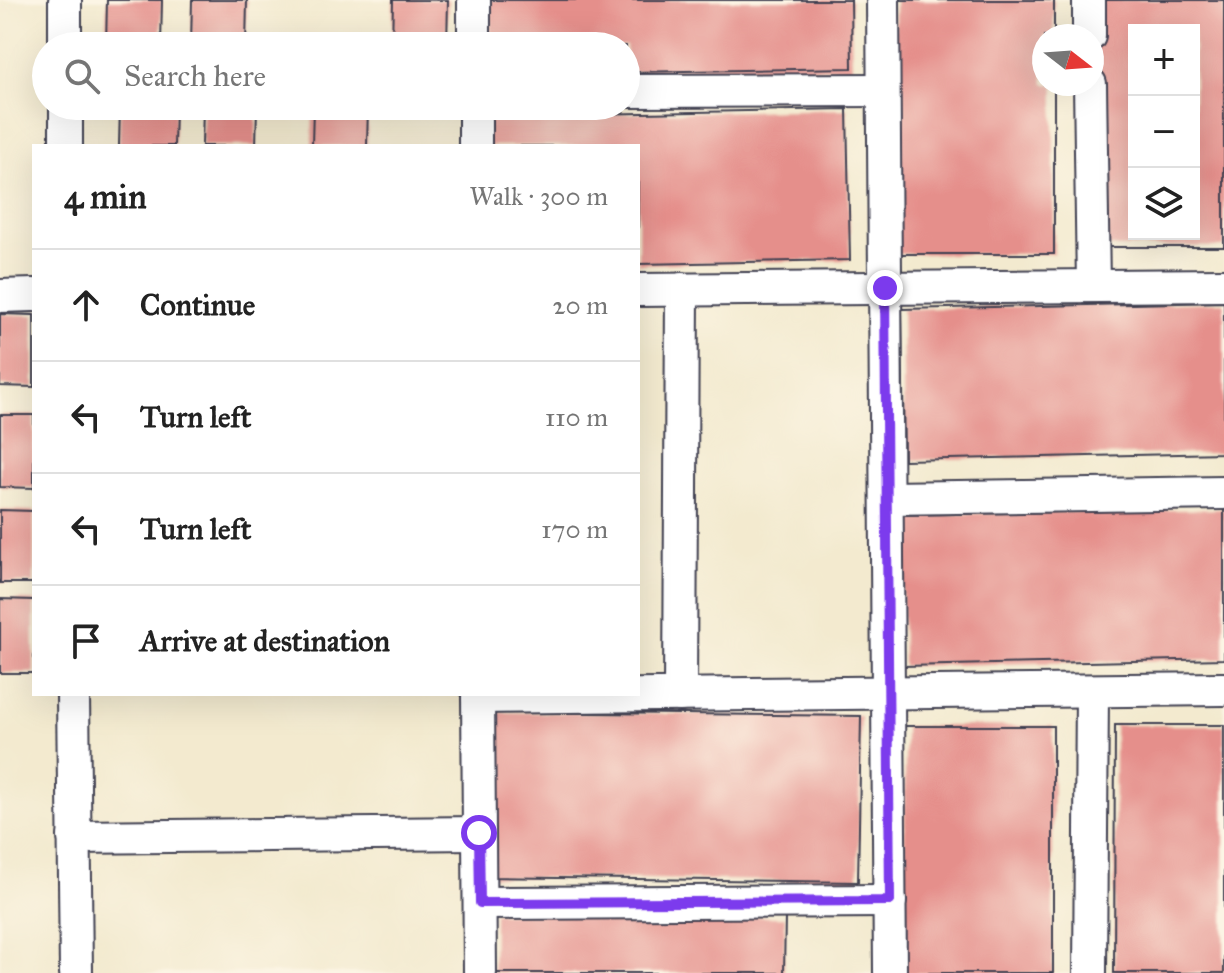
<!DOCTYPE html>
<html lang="en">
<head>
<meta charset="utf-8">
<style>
  body { margin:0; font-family:"IM FELL Great Primer",serif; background:#f6f6f6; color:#222 }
  .controls { position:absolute; right:24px; top:24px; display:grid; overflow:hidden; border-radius:0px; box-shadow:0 8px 32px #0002 }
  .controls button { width:72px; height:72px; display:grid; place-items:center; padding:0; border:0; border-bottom:2px solid #e0e0e0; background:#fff; color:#222; font:40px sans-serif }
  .compass { position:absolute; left:1032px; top:24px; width:72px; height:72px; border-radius:50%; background:#fff; box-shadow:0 8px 32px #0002; rotate:107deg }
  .stop { position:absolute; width:24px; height:24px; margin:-18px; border:6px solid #7c3aed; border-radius:50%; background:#fff }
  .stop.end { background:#7c3aed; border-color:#fff; box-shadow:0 2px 8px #0008 }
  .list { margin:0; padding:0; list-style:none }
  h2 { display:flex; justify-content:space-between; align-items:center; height:104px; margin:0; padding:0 32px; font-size:34px }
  h2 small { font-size:26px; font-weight:400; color:#767676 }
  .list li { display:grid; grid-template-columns:52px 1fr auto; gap:24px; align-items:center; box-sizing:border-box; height:112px; padding:0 32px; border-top:2px solid #e0e0e0 }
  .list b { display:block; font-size:30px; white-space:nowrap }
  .list em { font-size:26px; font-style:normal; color:#767676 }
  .icon { flex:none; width:44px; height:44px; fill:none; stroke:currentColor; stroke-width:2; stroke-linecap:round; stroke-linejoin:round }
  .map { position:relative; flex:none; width:1224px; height:973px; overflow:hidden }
  .search { position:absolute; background:#fff; box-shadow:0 8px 32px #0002; left:32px; top:32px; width:608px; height:88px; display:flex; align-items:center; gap:20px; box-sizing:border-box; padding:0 28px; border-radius:44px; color:#767676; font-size:30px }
  .panel { position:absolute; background:#fff; box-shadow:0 8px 32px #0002; left:32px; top:144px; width:608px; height:552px; border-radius:0px }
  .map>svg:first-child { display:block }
</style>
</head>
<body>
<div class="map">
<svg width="1224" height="973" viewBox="0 0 1224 973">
  <rect width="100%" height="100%" fill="#fcf5e5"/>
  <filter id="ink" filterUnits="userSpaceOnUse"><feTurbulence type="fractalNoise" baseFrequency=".0125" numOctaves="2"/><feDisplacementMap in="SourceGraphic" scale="16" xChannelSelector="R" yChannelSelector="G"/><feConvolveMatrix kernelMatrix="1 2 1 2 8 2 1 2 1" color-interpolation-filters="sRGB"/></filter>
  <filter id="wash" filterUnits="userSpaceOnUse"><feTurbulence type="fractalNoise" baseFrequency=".006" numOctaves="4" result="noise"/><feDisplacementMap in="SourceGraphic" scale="32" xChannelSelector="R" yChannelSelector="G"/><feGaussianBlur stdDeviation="1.8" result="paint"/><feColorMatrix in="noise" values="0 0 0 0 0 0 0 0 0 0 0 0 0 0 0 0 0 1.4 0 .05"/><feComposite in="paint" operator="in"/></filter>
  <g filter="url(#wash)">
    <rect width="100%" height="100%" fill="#f3eacf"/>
    <g id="blocks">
      <!-- building -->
      <g fill="#e58f8b" fill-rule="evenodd">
        <path d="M107,0H162L161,46H106Z"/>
        <path d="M192,0H247L246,46H191Z"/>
        <path d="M393,0H448L447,46H392Z"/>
        <path d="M490,0H851L852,68L626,72V46H491Z"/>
        <path d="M895,0H1054V36H1044V84H1054V254H894Z"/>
        <path d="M1095,0H1224V247H1095ZM1134,30H1194V234H1134Z"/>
        <path d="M203,106H257L256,146H202Z"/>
        <path d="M313,106H368L367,146H312Z"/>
        <path d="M120,107L175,108L174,146H119Z"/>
        <path d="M847,109L850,260L638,264V146H487L486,116Z"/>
        <path d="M1224,302V453L904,460L902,309Z"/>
        <path d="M0,314L34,315V387L0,386Z"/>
        <path d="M0,415H34V488L0,487Z"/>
        <path d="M1224,509V659L903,666L901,515Z"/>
        <path d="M0,510L34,511V583H0Z"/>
        <path d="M0,599L34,600V673H0Z"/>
        <path d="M492,712L861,716L858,882L489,877Z"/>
        <path d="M1115,725H1224V973H1114Z"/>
        <path d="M905,726H1053V973H904Z"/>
        <path d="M494,913L785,917L784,973H493Z"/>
      </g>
    </g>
  </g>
  <g filter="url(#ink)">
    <use href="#blocks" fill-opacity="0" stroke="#414051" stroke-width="2"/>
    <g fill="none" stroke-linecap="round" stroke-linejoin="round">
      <defs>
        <g id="minor">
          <path d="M65,0V46"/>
          <path d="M474,0V46"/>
          <path d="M883,0L890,973"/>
          <path d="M1089,0V36"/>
          <path d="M1090,84L1093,286"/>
          <path d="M626,91L883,90"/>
          <path d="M66,106V146"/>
          <path d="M475,106V146"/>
          <path d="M638,290L1224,285"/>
          <path d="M0,296L34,295"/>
          <path d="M887,498L1224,493"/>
          <path d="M73,694L76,973"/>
          <path d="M478,694L480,973"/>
          <path d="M680,695L682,289"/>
          <path d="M478,697L1224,689"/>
          <path d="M74,837L479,833"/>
          <path d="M480,903L890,901"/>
          <path d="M1090,973L1092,691"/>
        </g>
      </defs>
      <!-- minor casing -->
      <use href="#minor" stroke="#414051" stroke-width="36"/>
      <!-- minor -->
      <use href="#minor" stroke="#fff" stroke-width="32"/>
    </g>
  </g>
  <g fill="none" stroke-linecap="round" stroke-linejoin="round" filter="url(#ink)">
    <!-- route -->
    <path stroke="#7c3aed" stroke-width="10" d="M479,833L480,903L890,901L885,288"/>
  </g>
</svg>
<div class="controls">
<button>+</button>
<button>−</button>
<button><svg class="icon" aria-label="layers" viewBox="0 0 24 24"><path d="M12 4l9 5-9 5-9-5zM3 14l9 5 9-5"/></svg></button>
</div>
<svg class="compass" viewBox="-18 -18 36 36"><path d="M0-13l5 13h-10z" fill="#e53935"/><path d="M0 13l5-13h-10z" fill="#767676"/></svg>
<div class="stop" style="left:479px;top:833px"></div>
<div class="stop end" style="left:885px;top:288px"></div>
<div class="search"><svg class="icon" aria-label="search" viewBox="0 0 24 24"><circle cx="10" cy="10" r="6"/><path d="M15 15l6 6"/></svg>Search here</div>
<section class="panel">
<h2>4 min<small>Walk · 300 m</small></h2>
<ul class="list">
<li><svg class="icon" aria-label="ahead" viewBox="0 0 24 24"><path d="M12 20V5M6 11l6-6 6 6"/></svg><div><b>Continue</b></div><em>20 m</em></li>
<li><svg class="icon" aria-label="left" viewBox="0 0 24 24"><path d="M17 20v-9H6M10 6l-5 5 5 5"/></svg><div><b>Turn left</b></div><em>110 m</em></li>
<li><svg class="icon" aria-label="left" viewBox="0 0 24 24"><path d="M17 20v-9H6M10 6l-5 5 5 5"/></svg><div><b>Turn left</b></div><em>170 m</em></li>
<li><svg class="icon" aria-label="arrive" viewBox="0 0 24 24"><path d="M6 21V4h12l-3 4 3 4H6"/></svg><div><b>Arrive at destination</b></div></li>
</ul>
</section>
</div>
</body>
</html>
